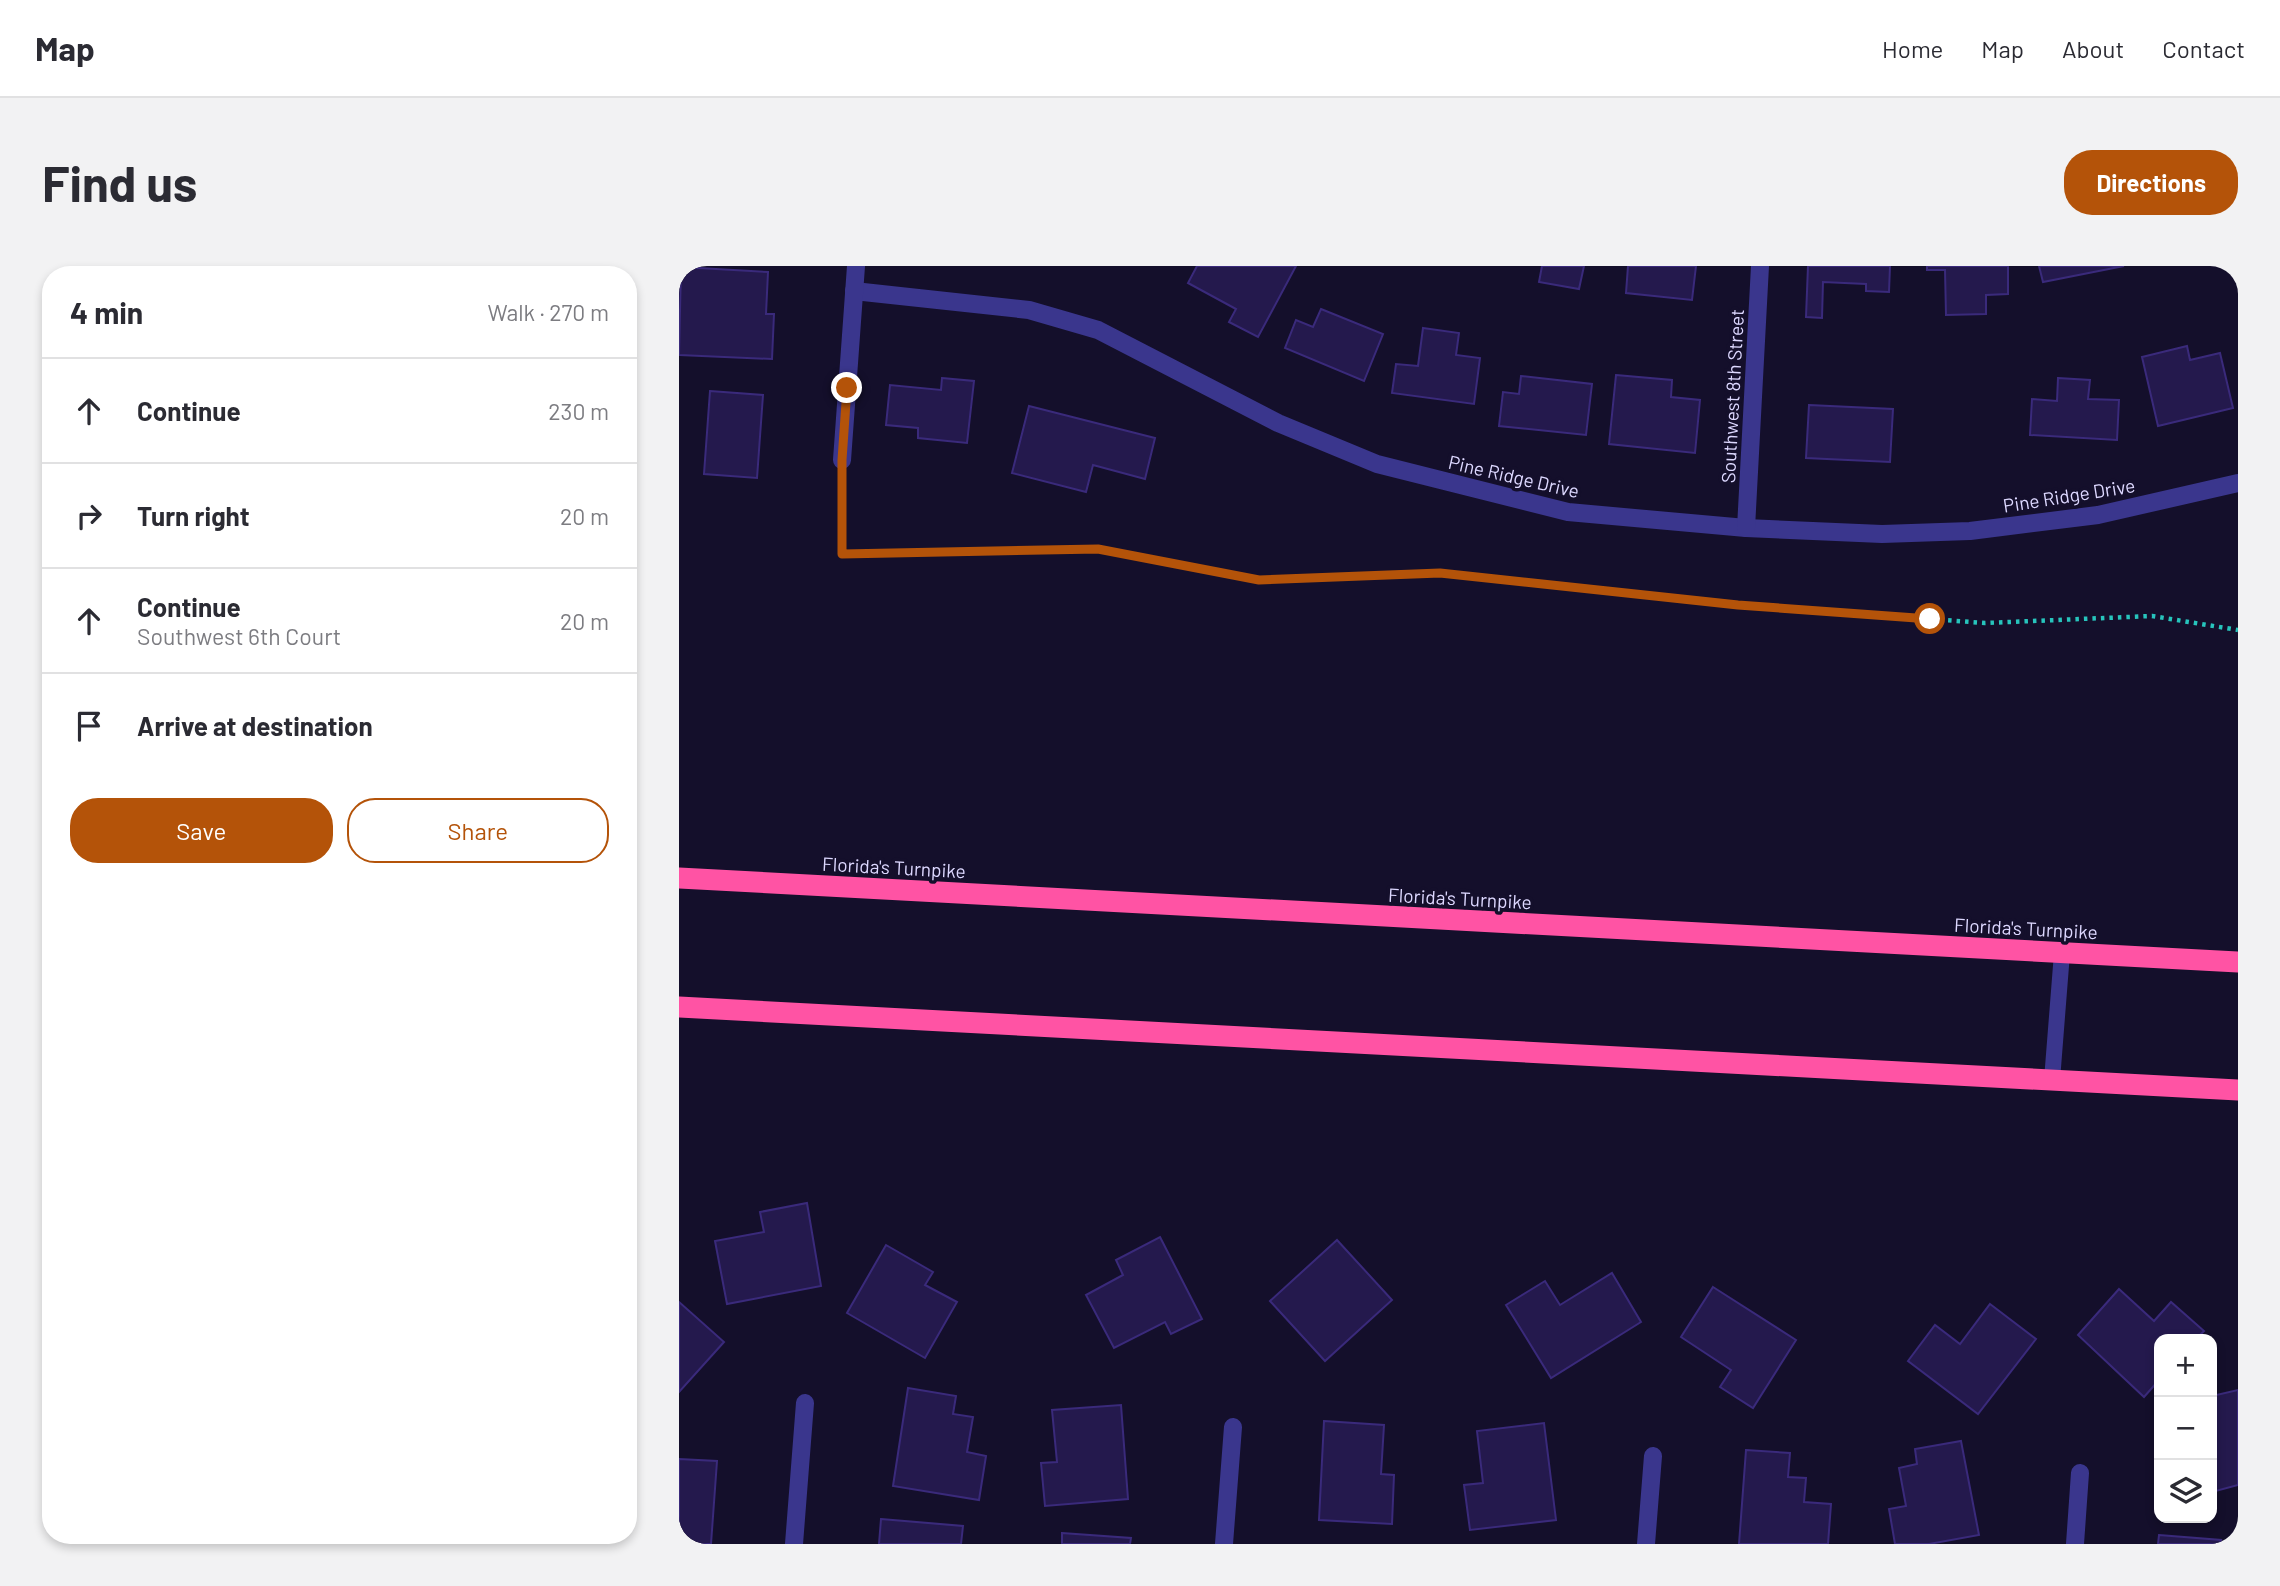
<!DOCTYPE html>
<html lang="en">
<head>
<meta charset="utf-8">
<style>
  body { margin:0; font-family:Barlow,sans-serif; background:#f2f2f3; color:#2b2b33 }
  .controls { position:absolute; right:21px; bottom:21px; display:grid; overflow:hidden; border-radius:14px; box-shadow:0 4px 10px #0003 }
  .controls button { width:63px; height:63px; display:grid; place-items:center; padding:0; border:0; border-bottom:2px solid #e1e1e2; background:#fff; color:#2b2b33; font:35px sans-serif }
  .stop { position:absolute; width:21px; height:21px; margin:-16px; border:5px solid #b45309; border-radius:50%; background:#fff }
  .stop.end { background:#b45309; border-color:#fff; box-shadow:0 2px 7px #0008 }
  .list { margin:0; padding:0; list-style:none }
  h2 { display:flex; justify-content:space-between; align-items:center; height:91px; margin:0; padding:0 28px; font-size:30px }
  h2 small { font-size:23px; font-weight:400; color:#7c7c81 }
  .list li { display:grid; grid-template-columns:46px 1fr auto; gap:21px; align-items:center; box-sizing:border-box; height:105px; padding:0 28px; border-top:2px solid #e1e1e2 }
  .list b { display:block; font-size:26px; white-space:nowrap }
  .list p { margin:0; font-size:23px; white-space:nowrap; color:#7c7c81 }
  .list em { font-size:23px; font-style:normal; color:#7c7c81 }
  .actions { display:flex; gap:14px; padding:21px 28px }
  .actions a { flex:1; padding:16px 0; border:2px solid #b45309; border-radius:28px; text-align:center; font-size:24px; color:#b45309 }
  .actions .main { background:#b45309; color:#fff }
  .icon { flex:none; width:38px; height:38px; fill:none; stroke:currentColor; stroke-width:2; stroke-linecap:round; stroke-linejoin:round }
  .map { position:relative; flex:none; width:1559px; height:1278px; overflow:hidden; border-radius:28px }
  header { display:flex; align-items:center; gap:42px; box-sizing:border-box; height:98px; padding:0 35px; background:#fff; border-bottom:2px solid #e1e1e2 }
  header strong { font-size:33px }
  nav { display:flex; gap:38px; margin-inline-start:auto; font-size:24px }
  .intro { display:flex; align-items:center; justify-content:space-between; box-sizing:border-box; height:168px; padding:0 42px }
  h1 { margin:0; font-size:49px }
  .button { padding:18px 32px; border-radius:28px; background:#b45309; color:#fff; font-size:24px; font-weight:700 }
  main { display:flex; gap:42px; padding:0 42px }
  aside { flex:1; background:#fff; border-radius:28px; box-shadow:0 4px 10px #0003 }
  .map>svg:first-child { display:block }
</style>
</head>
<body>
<header>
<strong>Map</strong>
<nav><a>Home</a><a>Map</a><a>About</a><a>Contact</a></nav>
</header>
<div class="intro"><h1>Find us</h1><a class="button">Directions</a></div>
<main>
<aside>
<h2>4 min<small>Walk · 270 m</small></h2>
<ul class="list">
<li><svg class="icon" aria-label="ahead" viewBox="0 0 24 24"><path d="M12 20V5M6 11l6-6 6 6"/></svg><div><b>Continue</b></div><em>230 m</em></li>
<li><svg class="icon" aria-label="right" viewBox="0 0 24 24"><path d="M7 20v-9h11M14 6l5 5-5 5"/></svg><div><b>Turn right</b></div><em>20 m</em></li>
<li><svg class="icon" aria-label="ahead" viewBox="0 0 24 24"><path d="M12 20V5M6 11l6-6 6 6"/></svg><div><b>Continue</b><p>Southwest 6th Court</p></div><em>20 m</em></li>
<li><svg class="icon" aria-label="arrive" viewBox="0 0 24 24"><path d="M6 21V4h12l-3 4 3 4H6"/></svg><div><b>Arrive at destination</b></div></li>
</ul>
<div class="actions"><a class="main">Save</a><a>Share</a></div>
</aside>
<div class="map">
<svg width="1559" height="1278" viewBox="0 0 1559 1278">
  <rect width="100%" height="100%" fill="#140f2b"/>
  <!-- building -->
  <g fill="#24194d" stroke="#3a2a7b" stroke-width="2">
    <path d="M518,0H617L579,71L550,56L557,43L509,17Z"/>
    <path d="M863,0H905L900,23L860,16Z"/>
    <path d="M949,0H1017L1013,34L947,27Z"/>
    <path d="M1129,0H1211L1210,26L1187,25V18L1144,16L1143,52L1127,51Z"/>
    <path d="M1248,0H1329V28L1307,29V48L1267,49L1266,4H1248Z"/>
    <path d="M1360,0H1445L1364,16Z"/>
    <path d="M2,1L89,6L87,48H95L93,93L0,89Z"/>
    <path d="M642,43L704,68L685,115L606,82L617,54L634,61Z"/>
    <path d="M744,62L780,67L777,89L801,92L795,138L713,127L717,98L739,100Z"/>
    <path d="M1508,80L1511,94L1541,87L1554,142L1479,160L1463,91Z"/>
    <path d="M937,109L993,114L992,131L1021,134L1016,187L930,178Z"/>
    <path d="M842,110L913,118L907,169L820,160L824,126L840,128Z"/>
    <path d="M263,112L295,115L288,177L239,172V162L207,159L211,119L262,124Z"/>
    <path d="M1379,112L1411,114L1409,133L1440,134L1438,174L1351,169L1353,133L1378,135Z"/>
    <path d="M31,125L84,129L78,212L25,208Z"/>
    <path d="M1130,139L1214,143L1211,196L1127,192Z"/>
    <path d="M350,140L476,172L466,213L414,199L407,226L333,207Z"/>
    <path d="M128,937L142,1020L48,1038L36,975L85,966L81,946Z"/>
    <path d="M481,971L523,1053L492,1068L486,1056L435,1082L407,1029L444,1009L437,994Z"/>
    <path d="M658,974L713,1034L646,1095L591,1035Z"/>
    <path d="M207,979L254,1006L246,1019L278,1036L246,1092L168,1047Z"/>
    <path d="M933,1007L962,1056L872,1112L827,1039L866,1015L881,1039Z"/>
    <path d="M1034,1021L1117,1074L1074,1142L1041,1121L1052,1104L1002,1071Z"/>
    <path d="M1440,1023L1475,1055L1492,1036L1525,1065L1517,1073H1480V1114L1465,1131L1399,1069Z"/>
    <path d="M0,1036L45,1076L0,1126Z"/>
    <path d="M1311,1038L1357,1073L1299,1148L1229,1095L1256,1059L1281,1078Z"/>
    <path d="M229,1122L277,1130L274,1148L294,1151L288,1186L307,1190L300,1234L214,1220Z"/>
    <path d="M1559,1124V1219L1533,1226V1130Z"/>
    <path d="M442,1139L449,1233L366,1240L362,1197L378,1196L373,1144Z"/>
    <path d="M645,1155L705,1159L702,1208L715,1209L713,1258L640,1254Z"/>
    <path d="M865,1157L877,1254L791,1264L785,1219L804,1217L798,1165Z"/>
    <path d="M1282,1175L1300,1269L1250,1278H1216L1210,1243L1227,1240L1220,1202L1238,1198L1236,1183Z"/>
    <path d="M1067,1184L1111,1187L1109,1211L1127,1212L1125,1236L1152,1238L1149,1278H1060Z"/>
    <path d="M0,1193L38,1195L32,1278H0Z"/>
    <path d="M202,1253L284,1260L282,1278H200Z"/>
    <path d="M383,1267L452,1272L451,1278H383Z"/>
    <path d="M1480,1269L1542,1274L1541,1278H1479Z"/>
  </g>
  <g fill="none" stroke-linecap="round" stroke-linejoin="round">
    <!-- path -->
    <path stroke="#27c4bc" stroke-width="4.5" stroke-dasharray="3.5 5" stroke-linecap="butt" d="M163,218V288L419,283L580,314L762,307L1059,339L1306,357L1473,350L1559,364"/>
    <!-- lane -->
    <path stroke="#3a368d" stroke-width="16" d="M1373,814L1383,687"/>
    <!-- street -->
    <g stroke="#3a368d" stroke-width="18">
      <path d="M175,25L350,44L419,64L599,157L698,198L889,246L1067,262L1203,268L1291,265L1419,249L1559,217"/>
      <path d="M163,194L177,0"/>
      <path d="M1067,262L1081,0"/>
      <path d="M115,1278L126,1137"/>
      <path d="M545,1278L554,1161"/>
      <path d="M967,1278L974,1190"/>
      <path d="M1396,1278L1401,1207"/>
    </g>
    <!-- highway -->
    <g stroke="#ff53a4" stroke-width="21">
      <path d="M0,612L1559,696"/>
      <path d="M0,741L1559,824"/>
    </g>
  </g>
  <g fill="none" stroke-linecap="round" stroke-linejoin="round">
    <!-- route -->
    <path stroke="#b45309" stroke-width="9" d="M168,122L163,194V288L419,283L580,314L761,307L1059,339L1251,353"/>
  </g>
  <g text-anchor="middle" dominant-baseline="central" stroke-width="7" stroke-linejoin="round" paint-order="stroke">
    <!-- street labels -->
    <g font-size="19" fill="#ddd8ff" stroke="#140f2b">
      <text transform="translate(1053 130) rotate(-87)">Southwest 8th Street</text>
      <text transform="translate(835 210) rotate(13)">Pine Ridge Drive</text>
      <text transform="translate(1390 229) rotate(-9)">Pine Ridge Drive</text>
      <text transform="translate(215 601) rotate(3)">Florida's Turnpike</text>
      <text transform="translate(781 632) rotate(3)">Florida's Turnpike</text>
      <text transform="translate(1347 662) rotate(3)">Florida's Turnpike</text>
    </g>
  </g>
</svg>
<div class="controls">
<button>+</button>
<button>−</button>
<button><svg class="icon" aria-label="layers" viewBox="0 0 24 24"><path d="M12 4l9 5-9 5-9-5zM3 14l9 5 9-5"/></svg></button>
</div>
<div class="stop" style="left:1251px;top:353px"></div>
<div class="stop end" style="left:168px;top:122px"></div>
</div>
</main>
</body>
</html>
